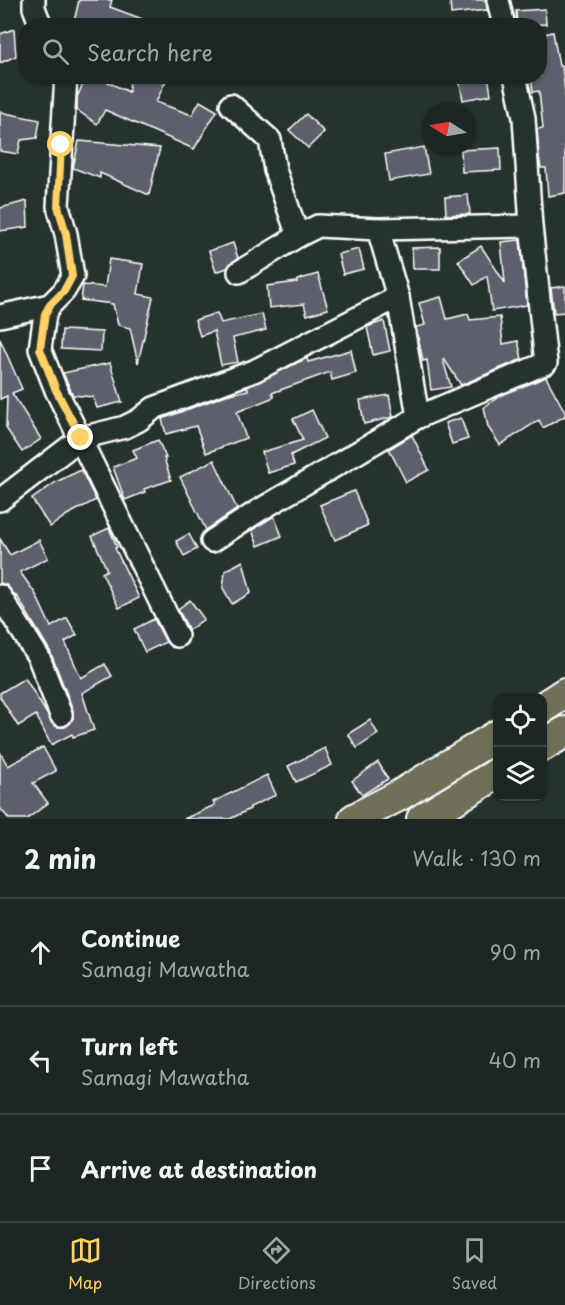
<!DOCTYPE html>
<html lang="en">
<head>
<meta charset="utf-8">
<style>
  body { margin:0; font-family:"Playpen Sans",sans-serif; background:#252e2a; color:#f1f3f6 }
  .controls { position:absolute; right:18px; bottom:18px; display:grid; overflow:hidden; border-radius:12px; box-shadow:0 2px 4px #0004 }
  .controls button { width:54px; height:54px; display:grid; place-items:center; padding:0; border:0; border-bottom:2px solid #3a4340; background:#1c2622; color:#f1f3f6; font:30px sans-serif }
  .compass { position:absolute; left:421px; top:102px; width:54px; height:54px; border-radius:50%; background:#1c2622; box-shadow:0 2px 4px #0004; rotate:281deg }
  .stop { position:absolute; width:18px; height:18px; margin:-14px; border:4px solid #ffd166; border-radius:50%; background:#fff }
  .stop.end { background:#ffd166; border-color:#fff; box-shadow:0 2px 6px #0008 }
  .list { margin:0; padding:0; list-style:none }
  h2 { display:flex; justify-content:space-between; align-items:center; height:78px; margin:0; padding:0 24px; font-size:26px }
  h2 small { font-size:20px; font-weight:400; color:#a0a5a5 }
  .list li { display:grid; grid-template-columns:39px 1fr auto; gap:18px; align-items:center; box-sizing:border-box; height:108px; padding:0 24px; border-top:2px solid #3a4340 }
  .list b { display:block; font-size:22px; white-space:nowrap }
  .list p { margin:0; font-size:20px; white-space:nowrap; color:#a0a5a5 }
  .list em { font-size:20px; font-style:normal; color:#a0a5a5 }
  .icon { flex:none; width:33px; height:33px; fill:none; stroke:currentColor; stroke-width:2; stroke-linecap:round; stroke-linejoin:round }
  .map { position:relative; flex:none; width:565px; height:819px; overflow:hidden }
  .search { position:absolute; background:#1c2622; box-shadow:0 2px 4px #0004; left:18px; right:18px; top:18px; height:66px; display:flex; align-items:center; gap:15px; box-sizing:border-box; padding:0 21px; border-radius:24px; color:#a0a5a5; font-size:22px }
  .sheet { height:402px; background:#1c2622 }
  nav { display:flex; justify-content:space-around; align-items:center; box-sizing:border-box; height:84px; border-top:2px solid #3a4340; background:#1c2622; font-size:16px; color:#a0a5a5 }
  nav a { display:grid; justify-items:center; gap:3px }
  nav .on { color:#ffd166 }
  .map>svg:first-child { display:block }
</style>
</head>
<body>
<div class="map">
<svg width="565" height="819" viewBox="0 0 565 819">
  <rect width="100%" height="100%" fill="#26332d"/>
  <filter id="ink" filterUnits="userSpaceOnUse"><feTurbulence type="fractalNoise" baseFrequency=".0167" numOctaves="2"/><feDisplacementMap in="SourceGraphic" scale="12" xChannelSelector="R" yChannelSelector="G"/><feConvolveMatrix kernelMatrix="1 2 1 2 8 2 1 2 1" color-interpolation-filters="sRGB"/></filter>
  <g filter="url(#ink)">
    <!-- building -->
    <g fill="#5d5f6c" stroke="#fff" stroke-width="1.5">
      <path d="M79,0H112L110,7L156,24V26H73Z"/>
      <path d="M450,0H486L487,10L451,14Z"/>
      <path d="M545,9L546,24L517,26L516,11Z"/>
      <path d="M14,29L16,56L0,63V34Z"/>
      <path d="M553,32L559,66H562L565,92V193L548,196L546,168H541L539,157L537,129L543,128L539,91L533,92L531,76H540V35Z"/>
      <path d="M87,76H95L129,92L130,76H168L156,102L192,115L200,101L217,111L194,149L105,110L97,124L77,110V97Z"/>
      <path d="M475,76H488L491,95L463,100L459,79Z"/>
      <path d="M0,112L40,120L37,138L21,140L18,154L0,151Z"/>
      <path d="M306,114L324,132L308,148L289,130Z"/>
      <path d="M79,141L160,148L149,195L100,173V178L73,168Z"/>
      <path d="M424,147L429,174L389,181L385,154Z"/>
      <path d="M500,148L501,170L462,172L461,150Z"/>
      <path d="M468,195L470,214L446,215L445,197Z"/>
      <path d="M27,201L28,227L0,231V208Z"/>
      <path d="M520,240L527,305L492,311L487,276L474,285L458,261L481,246L505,283L501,242Z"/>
      <path d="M233,243L238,258L227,268L216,272L209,251Z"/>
      <path d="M440,247V269H413L412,248Z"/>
      <path d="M359,249L364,269L343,274L338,254Z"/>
      <path d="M109,259L143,264L138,294L153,297L138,363L130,328L118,325L113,304L81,300L83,285L105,287Z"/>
      <path d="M318,274L328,309L307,315L304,304L269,308L267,286L297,282V280Z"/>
      <path d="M565,286V312L554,313L551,288Z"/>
      <path d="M441,297L447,319L468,314L470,320L500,317L503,344L518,341L522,359L461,385L444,359L443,360L451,387L431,390L427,360L423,361L416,327L425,325L419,303Z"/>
      <path d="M217,313L221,323L262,314L266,330L233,338L238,362L221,365L214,331L200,336L195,320Z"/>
      <path d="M384,321L390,351L373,355L367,327Z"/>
      <path d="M62,330L102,332L101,351L61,349Z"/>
      <path d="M0,339L22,389L12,393L41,439L22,452L6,428L7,396L0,399Z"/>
      <path d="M351,350L356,373L332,380L330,372L272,393L274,397L237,412L246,438L206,453L196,426L166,434L162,419L226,395L248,390L247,387L307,358L308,362Z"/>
      <path d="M110,363L122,402L97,408L93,397L73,395L63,373Z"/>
      <path d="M546,377L565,412V416L543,428L539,420L500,445L488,427L484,407L502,395Z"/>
      <path d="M389,395L393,417L364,424L360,400Z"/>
      <path d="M312,410L325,438L291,455L294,465L268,473L262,452L303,440L293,419Z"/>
      <path d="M461,418L468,439L452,444L445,423Z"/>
      <path d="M412,435L429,470L406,482L389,449Z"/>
      <path d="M158,440L166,458H164L171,480L144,489L145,492L125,500L113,467L137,458L133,450Z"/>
      <path d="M214,460L237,509L206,530L180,477Z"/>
      <path d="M81,470L96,500L67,515L50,527L32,499L56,482Z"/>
      <path d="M354,491L368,525L335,540L320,505Z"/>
      <path d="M274,516L282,536L258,546L252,530Z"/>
      <path d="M109,528L117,547L115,548L139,598L119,608L102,573L107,570L92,536Z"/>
      <path d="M189,534L197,549L184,556L176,541Z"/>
      <path d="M0,539L10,555L39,540L48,558L20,572L35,593L51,627L67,618L77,635L65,642L81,678L105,664L112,676L82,693L94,730L73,737L72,734L51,745L36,715L18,726L0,697V693L25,678L53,724L58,727H65L70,723L73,718V710L50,651L17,596L16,597L6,585L0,583Z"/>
      <path d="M243,561L251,593L232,604L223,588L225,571Z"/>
      <path d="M190,600L204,619L189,630L178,609Z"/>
      <path d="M154,619L166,642L145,652L134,629Z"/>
      <path d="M370,720L378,734L357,748L348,734Z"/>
      <path d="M43,747L56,771L33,783L48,803L27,819H9L0,808V752L8,766Z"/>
      <path d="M325,748L332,765L296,782L288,766Z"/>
      <path d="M378,762L388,779L362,795L352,781Z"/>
      <path d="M267,775L276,795L250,807V809L230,819H184L215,805L213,802Z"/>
    </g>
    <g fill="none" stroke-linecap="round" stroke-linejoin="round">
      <defs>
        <g id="minor">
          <path d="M34,0V8L41,26"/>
          <path d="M498,0L504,26"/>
          <path d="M66,76L58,206L66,234L73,276L64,291L50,305L45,314L40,349L56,390L177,636"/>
          <path d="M231,105L270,140L275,170L298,236L318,226L378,229L398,297"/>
          <path d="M378,229L531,226"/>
          <path d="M239,272L298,236"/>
          <path d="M0,316L50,305"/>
          <path d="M0,500L81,438L125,427L139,420L154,408L254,371L398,297L418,417"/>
          <path d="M212,541L258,511L418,417L546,363L531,226L524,118L515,76"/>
          <path d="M0,596L39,658L61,715"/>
        </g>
        <g id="highway">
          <path d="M542,708L565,693"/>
          <path d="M542,746L565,732"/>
          <path d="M354,819L400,795L498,735"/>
          <path d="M422,819L498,773"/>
        </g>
      </defs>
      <!-- minor casing -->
      <use href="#minor" stroke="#fff" stroke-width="26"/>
      <!-- highway casing -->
      <use href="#highway" stroke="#fff" stroke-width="34"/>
      <!-- minor -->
      <use href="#minor" stroke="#26332d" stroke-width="21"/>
      <!-- highway -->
      <use href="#highway" stroke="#706f59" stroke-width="30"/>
    </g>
  </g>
  <g fill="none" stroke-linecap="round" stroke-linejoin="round" filter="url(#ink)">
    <!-- route -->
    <path stroke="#ffd166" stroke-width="8" d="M61,145L58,206L66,234L72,276L64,291L50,305L45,314L40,349L56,390L81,438"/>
  </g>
</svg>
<div class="controls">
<button><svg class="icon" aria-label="locate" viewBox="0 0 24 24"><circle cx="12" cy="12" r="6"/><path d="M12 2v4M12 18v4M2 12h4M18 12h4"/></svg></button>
<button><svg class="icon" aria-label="layers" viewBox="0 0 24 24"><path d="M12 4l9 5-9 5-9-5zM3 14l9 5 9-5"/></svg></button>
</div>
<svg class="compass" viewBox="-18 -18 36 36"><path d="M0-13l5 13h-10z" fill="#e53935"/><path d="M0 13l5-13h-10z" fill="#a0a5a5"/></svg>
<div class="stop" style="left:61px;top:145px"></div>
<div class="stop end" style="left:81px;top:438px"></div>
<div class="search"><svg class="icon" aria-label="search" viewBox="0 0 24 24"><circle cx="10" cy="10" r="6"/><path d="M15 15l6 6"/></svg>Search here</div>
</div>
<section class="sheet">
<h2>2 min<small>Walk · 130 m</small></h2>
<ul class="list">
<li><svg class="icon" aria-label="ahead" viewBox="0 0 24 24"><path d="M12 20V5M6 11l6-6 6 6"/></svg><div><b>Continue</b><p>Samagi Mawatha</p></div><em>90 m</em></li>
<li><svg class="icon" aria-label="left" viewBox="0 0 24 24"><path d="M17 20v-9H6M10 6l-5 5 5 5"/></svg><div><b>Turn left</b><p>Samagi Mawatha</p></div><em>40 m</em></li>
<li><svg class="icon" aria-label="arrive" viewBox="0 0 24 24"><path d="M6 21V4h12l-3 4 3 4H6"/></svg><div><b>Arrive at destination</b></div></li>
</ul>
</section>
<nav>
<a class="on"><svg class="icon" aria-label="map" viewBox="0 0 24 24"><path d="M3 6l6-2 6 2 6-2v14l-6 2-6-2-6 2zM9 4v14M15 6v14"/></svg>Map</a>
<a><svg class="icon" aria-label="directions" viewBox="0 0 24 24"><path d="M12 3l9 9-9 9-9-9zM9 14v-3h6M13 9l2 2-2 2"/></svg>Directions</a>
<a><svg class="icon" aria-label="saved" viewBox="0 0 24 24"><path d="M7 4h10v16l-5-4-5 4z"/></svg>Saved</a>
</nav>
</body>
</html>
